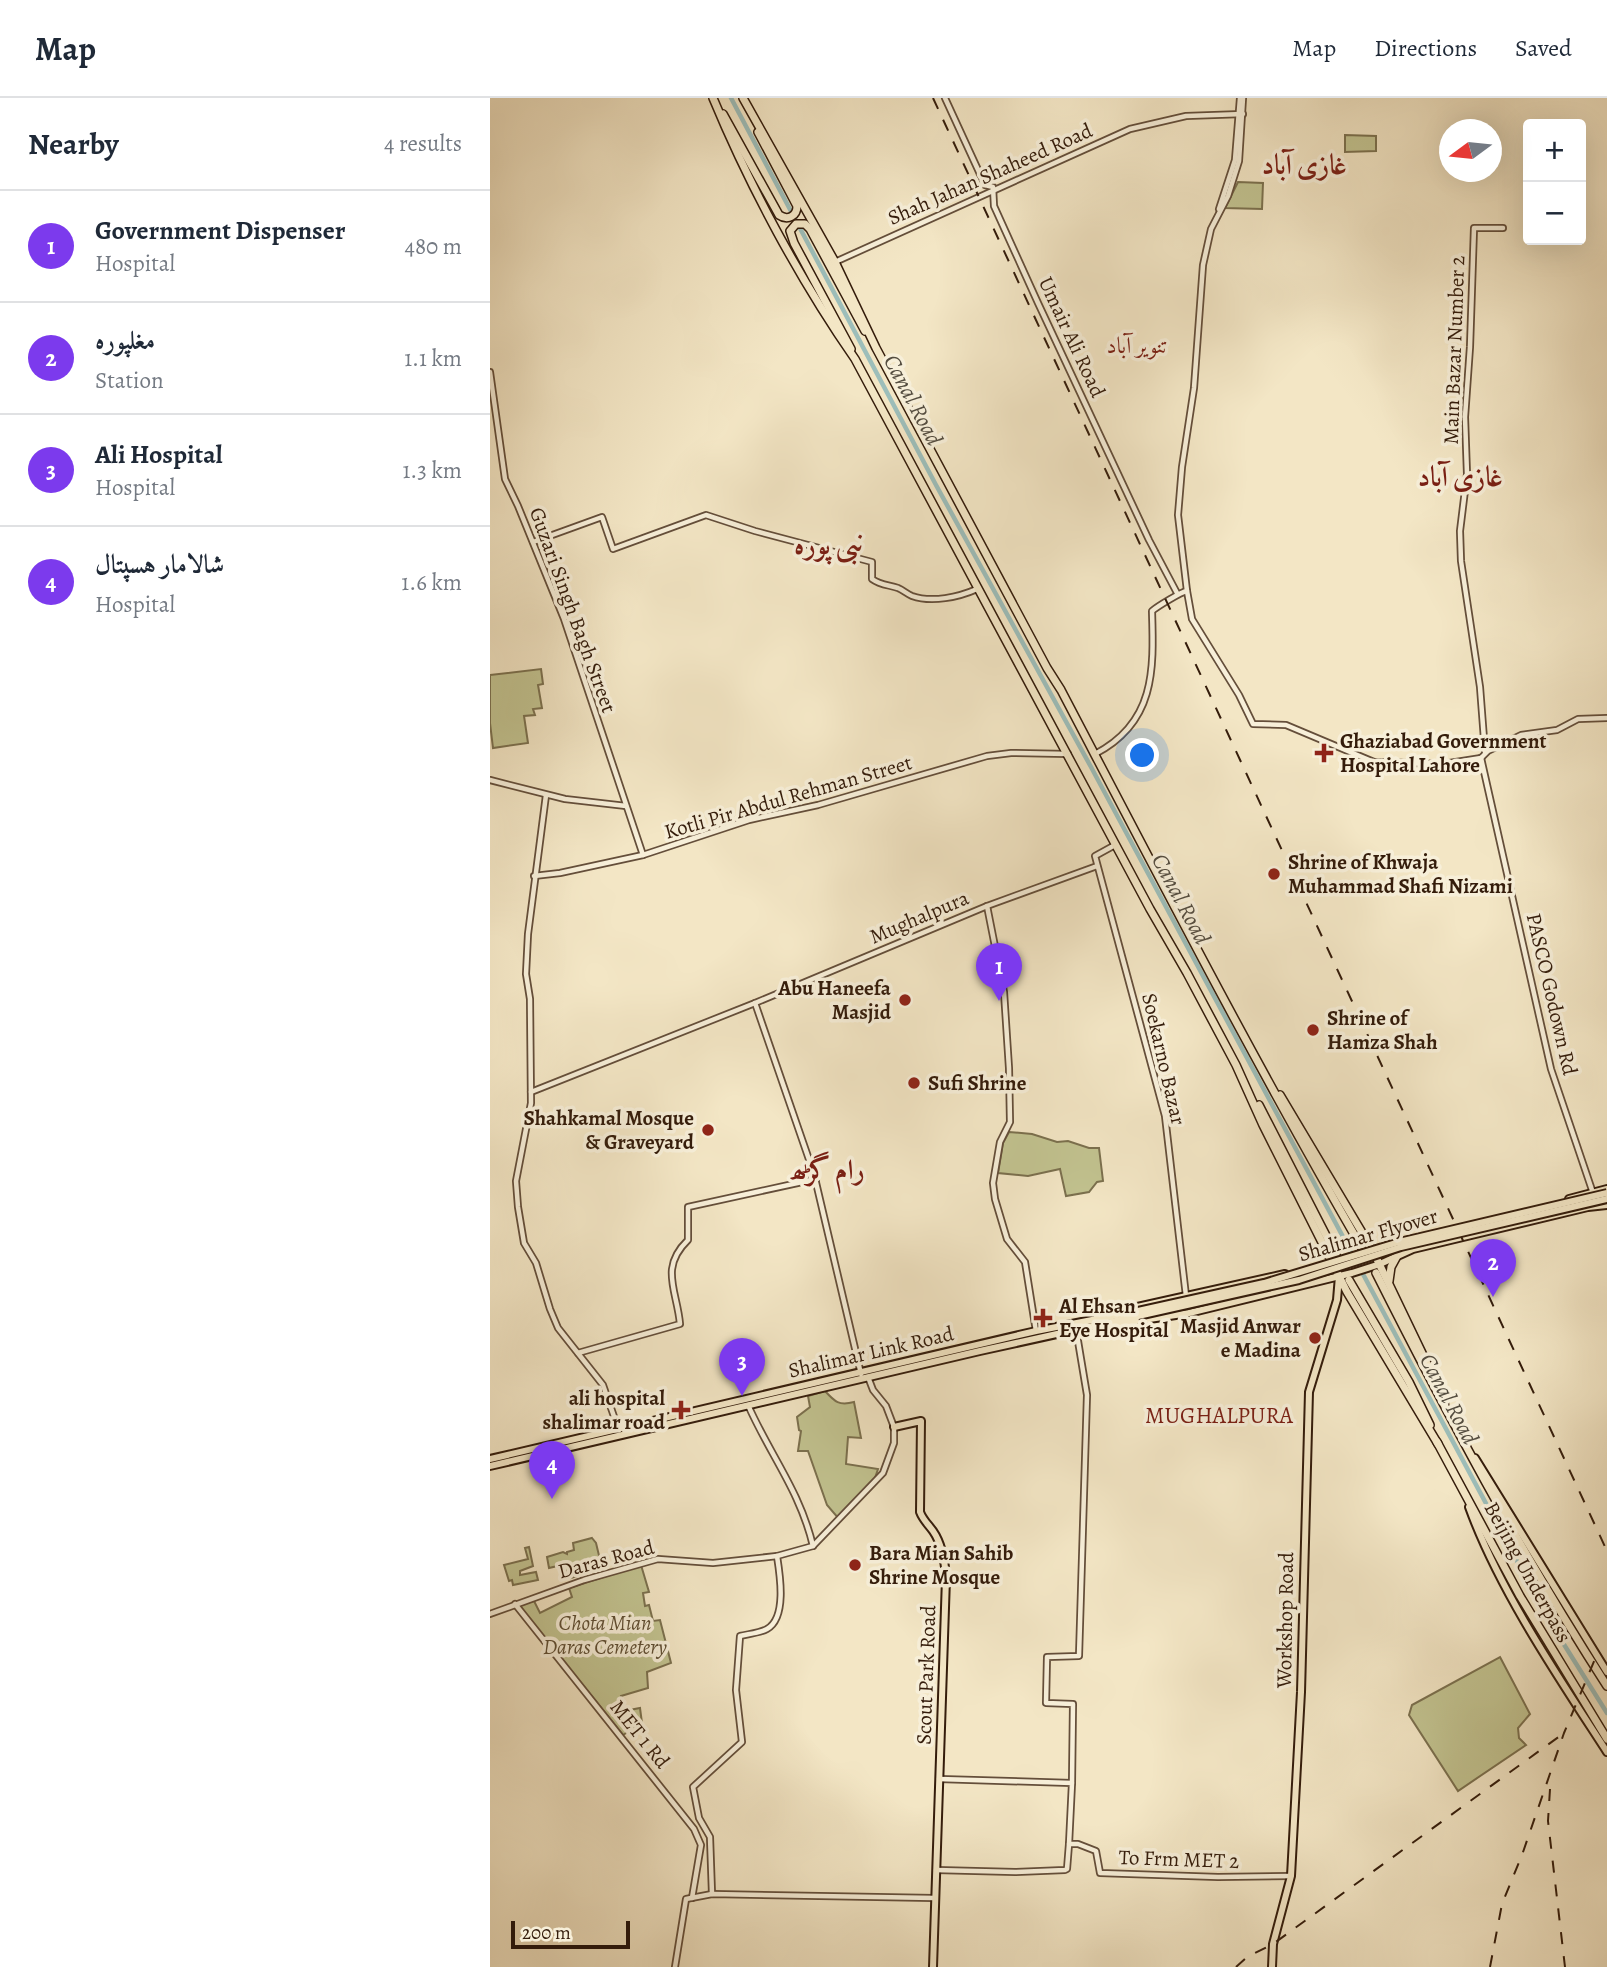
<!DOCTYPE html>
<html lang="en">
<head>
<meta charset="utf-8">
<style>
  body { margin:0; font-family:Alegreya,Amiri,serif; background:#f6f6f7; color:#1f2937 }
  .controls { position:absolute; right:21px; top:21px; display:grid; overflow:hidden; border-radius:7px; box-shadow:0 7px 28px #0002 }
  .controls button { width:63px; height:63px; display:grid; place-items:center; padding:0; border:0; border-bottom:2px solid #e0e1e3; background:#fff; color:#1f2937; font:35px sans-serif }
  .compass { position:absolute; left:949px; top:21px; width:63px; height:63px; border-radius:50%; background:#fff; box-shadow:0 7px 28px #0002; rotate:255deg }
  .scale { position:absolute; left:21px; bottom:18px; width:119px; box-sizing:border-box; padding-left:7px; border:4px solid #341c0b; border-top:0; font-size:19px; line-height:24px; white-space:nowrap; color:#341c0b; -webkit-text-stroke:5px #f7efd9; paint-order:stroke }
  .you { position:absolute; left:653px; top:658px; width:24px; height:24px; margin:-18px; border:5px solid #fff; border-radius:50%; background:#1a73e8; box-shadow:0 0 0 10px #1a73e833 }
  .badge { display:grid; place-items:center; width:46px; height:46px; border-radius:50%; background:#7c3aed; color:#fff; font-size:23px; font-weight:700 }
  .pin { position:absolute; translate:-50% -58px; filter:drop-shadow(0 2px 4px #0008) }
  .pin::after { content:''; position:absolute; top:37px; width:24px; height:21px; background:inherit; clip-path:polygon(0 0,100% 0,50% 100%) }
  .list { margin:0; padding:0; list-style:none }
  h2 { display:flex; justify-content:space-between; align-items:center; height:91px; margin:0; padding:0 28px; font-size:30px }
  h2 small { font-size:23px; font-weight:400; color:#747a83 }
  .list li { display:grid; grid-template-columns:46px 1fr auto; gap:21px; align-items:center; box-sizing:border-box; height:112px; padding:0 28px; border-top:2px solid #e0e1e3 }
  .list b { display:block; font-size:26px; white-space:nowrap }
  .list p { margin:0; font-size:23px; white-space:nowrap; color:#747a83 }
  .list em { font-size:23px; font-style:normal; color:#747a83 }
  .map { position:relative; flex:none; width:1117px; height:1869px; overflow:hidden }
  header { display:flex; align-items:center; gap:42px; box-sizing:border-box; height:98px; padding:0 35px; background:#fff; border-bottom:2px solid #e0e1e3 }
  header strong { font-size:33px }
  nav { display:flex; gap:38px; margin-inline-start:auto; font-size:24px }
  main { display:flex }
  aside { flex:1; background:#fff }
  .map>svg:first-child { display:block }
</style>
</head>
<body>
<header>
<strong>Map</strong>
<nav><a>Map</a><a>Directions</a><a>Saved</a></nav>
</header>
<main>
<aside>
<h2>Nearby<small>4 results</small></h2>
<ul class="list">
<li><span class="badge">1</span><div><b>Government Dispenser</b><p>Hospital</p></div><em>480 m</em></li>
<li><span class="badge">2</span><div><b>مغلپورہ</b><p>Station</p></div><em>1.1 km</em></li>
<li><span class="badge">3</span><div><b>Ali Hospital</b><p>Hospital</p></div><em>1.3 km</em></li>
<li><span class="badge">4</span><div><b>شالامار ہسپتال</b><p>Hospital</p></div><em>1.6 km</em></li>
</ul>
</aside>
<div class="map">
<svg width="1117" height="1869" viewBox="0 0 1117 1869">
  <rect width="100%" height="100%" fill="#f3e6c5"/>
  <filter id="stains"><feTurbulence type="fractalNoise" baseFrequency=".00286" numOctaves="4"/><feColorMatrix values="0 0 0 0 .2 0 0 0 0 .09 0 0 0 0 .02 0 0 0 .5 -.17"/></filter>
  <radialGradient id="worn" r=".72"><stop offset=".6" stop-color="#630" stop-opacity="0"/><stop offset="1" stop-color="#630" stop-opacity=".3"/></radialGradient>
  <!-- green -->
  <g fill="#c2c390" stroke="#7b704e" stroke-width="2">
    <path d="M855,37L886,38V53L855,54Z"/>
    <path d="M748,84L773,85L772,111L735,110Z"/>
    <path d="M51,571L53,586L48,587L52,610L43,611L45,617L34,618L38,645L3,650L0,625V577Z"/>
    <path d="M519,1034L542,1036L567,1044L578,1043L599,1050H609L613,1083L607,1084L599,1094L576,1098L570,1071L538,1078L508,1075L513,1045Z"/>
    <path d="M335,1293C345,1304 349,1308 364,1304L371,1340L358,1339L356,1366L388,1371L384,1383L349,1421L337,1407L318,1353H308L311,1333L309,1332L307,1319L320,1309L318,1298Z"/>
    <path d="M102,1440L106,1445L112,1470L81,1480L80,1477L74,1478L73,1474L76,1473L72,1467L59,1470L57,1459L73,1454L77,1456V1454L84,1452L83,1445Z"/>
    <path d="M39,1449L43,1468L30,1473V1477L46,1474L48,1482L23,1487L22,1482L19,1483L14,1467L38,1461L35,1450Z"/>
    <path d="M151,1467L159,1494L153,1495L155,1508L159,1507L163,1523L170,1522L181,1565L157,1574L158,1590L131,1598L134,1613L150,1610L152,1625L133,1637L27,1506L43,1501L50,1515L82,1499L79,1490Z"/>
    <path d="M1010,1559L1040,1616L1028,1630L1029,1640L1036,1647L968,1693L919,1617L922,1607Z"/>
  </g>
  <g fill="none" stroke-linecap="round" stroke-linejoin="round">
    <!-- canal -->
    <path stroke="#9dbeba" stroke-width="4.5" d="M241,0L446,387L601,669L1058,1521L1117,1615"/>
    <defs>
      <g id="minor">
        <path d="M455,0L495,87L503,89L504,108L548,205L659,442L687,495"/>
        <path d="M753,0L749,63L738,98L721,131L713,167L704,290L692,369L688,417L697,493L702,521L749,597L763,626L796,627L884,664L953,666L991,660"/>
        <path d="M729,111L745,62L750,0"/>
        <path d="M345,164L640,31L696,18L753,16"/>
        <path d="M0,274L15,381L28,408L74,521L153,757"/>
        <path d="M43,444L112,419L123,451L216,417L265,433L382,464V481C390,487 399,487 408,490C413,492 417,496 422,498C442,505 469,499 487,491"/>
        <path d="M995,654L990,589L971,463L970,433L977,376L975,319L980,249L984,130H1013"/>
        <path d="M605,656C665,625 664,573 662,513C668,508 691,494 697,493"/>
        <path d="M991,660L1061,971L1103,1095"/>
        <path d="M991,660L998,653L1031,637L1067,632L1088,621L1117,620"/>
        <path d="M0,682L75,701L136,708"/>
        <path d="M56,697L38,836L36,876L40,901L41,1005L26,1083L28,1109L34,1145L46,1165L60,1211L68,1230L113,1287L128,1330"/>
        <path d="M625,747L605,758L675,1018L696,1198"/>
        <path d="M44,778L70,775L153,757L259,722L328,707L497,658L521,655L578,656"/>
        <path d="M497,808L514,894L519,970L520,1024L510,1044L503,1085L505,1101L517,1141L535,1164L546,1233"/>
        <path d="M265,905L324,1076L371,1276"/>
        <path d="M41,994L265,905L497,808L607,768"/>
        <path d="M88,1255L190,1226C187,1192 169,1170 198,1142V1109L326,1081"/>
        <path d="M258,1307C280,1357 310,1393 323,1448"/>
        <path d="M25,1506L204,1731L211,1747L202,1800"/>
        <path d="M0,1516L94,1482L168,1461L223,1465L287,1458"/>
        <path d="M449,1681L582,1685L579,1746H588L606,1753L610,1775L728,1779L801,1778"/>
        <path d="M582,1685L583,1606L556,1605L557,1559L589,1558L597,1297L586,1231"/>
        <path d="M446,1772L525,1774L575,1772L577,1771L579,1746"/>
        <path d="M222,1796L220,1739L209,1720L203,1689L252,1644L246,1592L250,1538C258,1536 270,1535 277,1531C297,1520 290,1477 287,1458L323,1448L393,1375L404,1345V1329L396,1308L383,1292L378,1279"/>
        <path d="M185,1869L196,1801L222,1796L444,1800"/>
      </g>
      <g id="major">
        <path d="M1079,1101L1117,1091"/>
        <path d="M607,1218L795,1176"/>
        <path d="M626,1226L699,1215L862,1175L890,1166L923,1151L1098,1109L1117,1107"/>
        <path d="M404,1329L431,1323L430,1414C433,1422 438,1426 443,1433C452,1446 455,1464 456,1480L443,1869"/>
        <path d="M985,1360L1117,1574"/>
        <path d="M0,1361L546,1233L648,1213"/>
        <path d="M0,1368L490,1253L648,1218"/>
        <path d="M979,1409C1009,1492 1069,1580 1117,1654"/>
        <path d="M782,1869L783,1846L801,1778L811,1594L819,1294L847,1202L849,1178"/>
      </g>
      <g id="highway">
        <path d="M223,0C260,89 310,182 365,261L660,811L697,875L746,967L773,1027L857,1194L948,1346"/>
        <path d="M253,0L345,164L386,250L557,570L571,592C669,779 766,967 872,1150"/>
        <path d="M233,16L289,117C298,123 307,118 307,108L268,34"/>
        <path d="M361,251L304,145L300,133L306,126H315L320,131L375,233"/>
        <path d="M790,997L883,1153L955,1303"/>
        <path d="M769,1007L846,1157"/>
        <path d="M886,1175C957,1316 1031,1455 1117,1588"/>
        <path d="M859,1182L919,1284L940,1327"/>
        <path d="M899,1183L901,1169L907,1158"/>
        <path d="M947,1344L1030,1498L1117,1641"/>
      </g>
    </defs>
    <!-- minor casing -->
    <use href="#minor" stroke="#644e3a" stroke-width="8"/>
    <!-- major casing -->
    <use href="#major" stroke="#341c0b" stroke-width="10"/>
    <!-- highway casing -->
    <use href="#highway" stroke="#341c0b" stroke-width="10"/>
    <!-- minor -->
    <use href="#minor" stroke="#f7efd9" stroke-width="4.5"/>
    <!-- major -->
    <use href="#major" stroke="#f3e6c5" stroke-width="6"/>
    <!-- highway -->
    <use href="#highway" stroke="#f3e6c5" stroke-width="7"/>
    <!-- rail -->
    <g stroke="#341c0b" stroke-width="2" stroke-dasharray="12 12" stroke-linecap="butt">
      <path d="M443,0L1117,1453"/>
      <path d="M1060,1691L1058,1723L1075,1869"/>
      <path d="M746,1869L757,1859L783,1846L1074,1635"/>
      <path d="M1000,1869L1012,1806L1032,1757L1074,1635L1105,1561"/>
    </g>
    <defs>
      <g id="major-bridge">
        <path d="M648,1213L774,1185L909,1144L1117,1095"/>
        <path d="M648,1218L809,1182L911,1149L1117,1101"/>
      </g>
    </defs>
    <!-- major-bridge casing -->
    <use href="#major-bridge" stroke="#341c0b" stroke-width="10" stroke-linecap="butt"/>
    <!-- major-bridge -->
    <use href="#major-bridge" stroke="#f3e6c5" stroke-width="6"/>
  </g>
  <!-- markers -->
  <g fill="#8f2418" stroke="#f7efd9" stroke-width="2.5">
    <path d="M830.5 644.5h7v7h7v7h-7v7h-7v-7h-7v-7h7z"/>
    <circle cx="784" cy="776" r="7"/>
    <circle cx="415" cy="902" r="7"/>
    <circle cx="823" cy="932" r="7"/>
    <circle cx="424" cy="985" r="7"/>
    <circle cx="218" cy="1032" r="7"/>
    <path d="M549.5 1209.5h7v7h7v7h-7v7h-7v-7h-7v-7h7z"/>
    <circle cx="825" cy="1240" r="7"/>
    <path d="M187.5 1301.5h7v7h7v7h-7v7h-7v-7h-7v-7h7z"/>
    <circle cx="365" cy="1467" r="7"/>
  </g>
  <g text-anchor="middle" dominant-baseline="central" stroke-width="7" stroke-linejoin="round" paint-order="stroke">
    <!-- street labels -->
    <g font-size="21" fill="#341c0b" stroke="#f7efd9">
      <text transform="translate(500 76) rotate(-24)">Shah Jahan Shaheed Road</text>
      <text transform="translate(582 239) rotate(65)">Umair Ali Road</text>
      <text transform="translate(964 252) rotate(-88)">Main Bazar Number 2</text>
      <text transform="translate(83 512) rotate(70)">Guzari Singh Bagh Street</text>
      <text transform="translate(298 699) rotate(-16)">Kotli Pir Abdul Rehman Street</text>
      <text transform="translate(429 819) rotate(-23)">Mughalpura</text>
      <text transform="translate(1062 896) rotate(77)">PASCO Godown Rd</text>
      <text transform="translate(674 961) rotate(77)">Soekarno Bazar</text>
      <text transform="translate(878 1137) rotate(-16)">Shalimar Flyover</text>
      <text transform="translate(381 1254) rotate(-13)">Shalimar Link Road</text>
      <text transform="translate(116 1461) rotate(-15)">Daras Road</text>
      <text transform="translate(1038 1474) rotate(61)">Beijing Underpass</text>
      <text transform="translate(795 1522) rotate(-89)">Workshop Road</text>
      <text transform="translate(436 1577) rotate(-88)">Scout Park Road</text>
      <text transform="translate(150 1636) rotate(51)">MET 1 Rd</text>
      <text transform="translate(689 1761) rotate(2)">To Frm MET 2</text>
    </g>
    <!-- poi labels -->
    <g font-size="21" font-weight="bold" fill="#341c0b" stroke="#f7efd9" text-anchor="start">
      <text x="850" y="643">Ghaziabad Government<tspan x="850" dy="24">Hospital Lahore</tspan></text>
      <text x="798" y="764">Shrine of Khwaja<tspan x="798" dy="24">Muhammad Shafi Nizami</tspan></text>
      <text x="401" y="890" text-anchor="end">Abu Haneefa<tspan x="401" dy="24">Masjid</tspan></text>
      <text x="837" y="920">Shrine of<tspan x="837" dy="24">Hamza Shah</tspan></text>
      <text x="438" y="985">Sufi Shrine</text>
      <text x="204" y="1020" text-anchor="end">Shahkamal Mosque<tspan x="204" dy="24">&amp; Graveyard</tspan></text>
      <text x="569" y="1208">Al Ehsan<tspan x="569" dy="24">Eye Hospital</tspan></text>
      <text x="811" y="1228" text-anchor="end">Masjid Anwar<tspan x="811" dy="24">e Madina</tspan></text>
      <text x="175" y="1300" text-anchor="end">ali hospital<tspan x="175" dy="24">shalimar road</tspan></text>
      <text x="379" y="1455">Bara Mian Sahib<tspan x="379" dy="24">Shrine Mosque</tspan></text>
    </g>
    <!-- park labels -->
    <g font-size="21" font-style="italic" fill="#5f4e33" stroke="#f7efd9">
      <text x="115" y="1525">Chota Mian<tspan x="115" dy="24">Daras Cemetery</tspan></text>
    </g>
    <!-- neighbourhood labels -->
    <g font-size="23" fill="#7a1f14" stroke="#f7efd9">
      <text x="647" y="247">تنویر آباد</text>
      <text x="729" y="1317">MUGHALPURA</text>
    </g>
    <!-- water labels -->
    <g font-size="23" font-style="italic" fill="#544d40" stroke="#f7efd9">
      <text transform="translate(423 302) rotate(62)">Canal Road</text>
      <text transform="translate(691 801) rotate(62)">Canal Road</text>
      <text transform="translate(959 1301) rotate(62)">Canal Road</text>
    </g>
    <!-- district labels -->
    <g font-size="28" font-weight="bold" fill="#7a1f14" stroke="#f7efd9">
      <text x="814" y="67">غازى آباد</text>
      <text x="970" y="379">غازى آباد</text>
      <text x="339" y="447">نبی پورہ</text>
      <text x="337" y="1072">رام گڑھ</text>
    </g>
  </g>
  <rect width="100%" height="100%" filter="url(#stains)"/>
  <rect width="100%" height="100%" fill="url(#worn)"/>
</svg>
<div class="controls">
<button>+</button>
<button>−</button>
</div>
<svg class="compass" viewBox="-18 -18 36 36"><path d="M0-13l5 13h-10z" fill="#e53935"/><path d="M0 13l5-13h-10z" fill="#747a83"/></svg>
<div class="scale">200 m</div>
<div class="you"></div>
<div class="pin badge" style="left:509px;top:903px">1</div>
<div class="pin badge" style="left:1003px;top:1199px">2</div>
<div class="pin badge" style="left:252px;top:1298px">3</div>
<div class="pin badge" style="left:62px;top:1401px">4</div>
</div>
</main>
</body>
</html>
